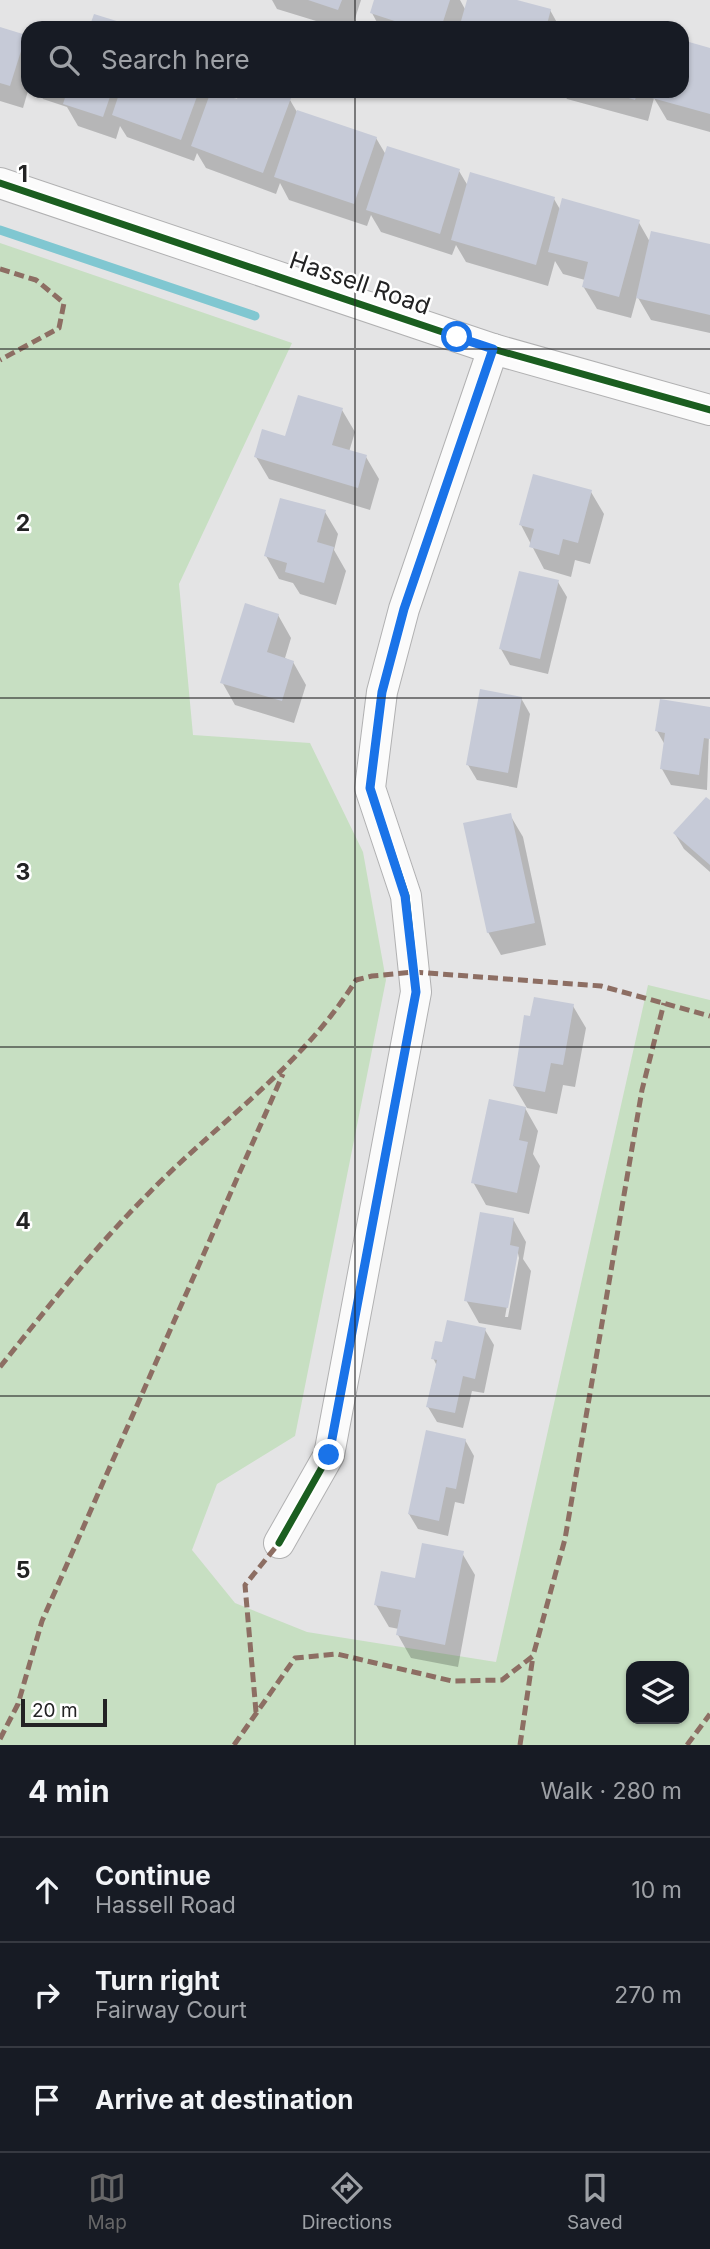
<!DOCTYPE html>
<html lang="en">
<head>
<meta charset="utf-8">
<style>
  body { margin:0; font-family:Inter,sans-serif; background:#20242c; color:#f1f3f6 }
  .controls { position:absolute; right:21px; bottom:21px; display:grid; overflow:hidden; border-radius:14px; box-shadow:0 2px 5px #0004 }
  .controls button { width:63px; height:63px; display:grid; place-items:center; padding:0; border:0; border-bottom:2px solid #363941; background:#171b24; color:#f1f3f6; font:35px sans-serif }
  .scale { position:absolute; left:21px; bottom:18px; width:86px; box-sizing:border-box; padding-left:7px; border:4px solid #232324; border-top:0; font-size:19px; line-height:24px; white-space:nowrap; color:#232324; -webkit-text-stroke:5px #fff; paint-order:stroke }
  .stop { position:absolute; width:21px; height:21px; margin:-16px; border:5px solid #1a73e8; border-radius:50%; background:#fff }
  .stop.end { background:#1a73e8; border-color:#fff; box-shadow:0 2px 7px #0008 }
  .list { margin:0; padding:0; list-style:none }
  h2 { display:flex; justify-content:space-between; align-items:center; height:91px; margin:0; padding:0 28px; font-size:30px }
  h2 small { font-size:23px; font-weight:400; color:#9ea1a6 }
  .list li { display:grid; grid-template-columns:46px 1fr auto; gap:21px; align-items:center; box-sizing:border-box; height:105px; padding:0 28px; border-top:2px solid #363941 }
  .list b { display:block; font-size:26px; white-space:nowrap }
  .list p { margin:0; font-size:23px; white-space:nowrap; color:#9ea1a6 }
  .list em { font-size:23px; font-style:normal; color:#9ea1a6 }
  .icon { flex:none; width:38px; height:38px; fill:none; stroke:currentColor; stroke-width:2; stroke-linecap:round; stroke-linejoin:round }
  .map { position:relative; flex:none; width:710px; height:1745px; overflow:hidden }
  .search { position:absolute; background:#171b24; box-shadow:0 2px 5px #0004; left:21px; right:21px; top:21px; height:77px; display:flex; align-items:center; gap:18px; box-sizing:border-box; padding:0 24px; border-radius:21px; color:#9ea1a6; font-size:26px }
  .sheet { height:406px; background:#171b24 }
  nav { display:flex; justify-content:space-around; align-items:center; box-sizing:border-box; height:98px; border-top:2px solid #363941; background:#171b24; font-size:19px; color:#9ea1a6 }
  nav a { display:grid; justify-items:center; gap:4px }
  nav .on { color:#676768 }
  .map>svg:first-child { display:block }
</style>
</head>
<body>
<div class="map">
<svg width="710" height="1745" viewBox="0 0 710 1745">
  <rect width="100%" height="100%" fill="#e4e4e5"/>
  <!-- green -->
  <path fill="#c7dfc2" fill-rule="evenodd" d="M0,243L292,343L179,584L193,735L310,743L363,852L386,980L295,1436L217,1484L192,1550L235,1603L307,1632L496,1662L648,985L710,1000V1745H0ZM631,1666H684V1719H631Z"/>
  <!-- shadow -->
  <g fill="#0003" fill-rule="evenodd">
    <path d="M272,0H361L352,28H339L277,9Z"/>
    <path d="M376,0H460L466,11L468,0H510L550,10L560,28H380L372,13Z"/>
    <path d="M0,29L24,36L28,42V91L23,108L0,101Z"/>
    <path d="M682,42L710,50V132L667,120L654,98L648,121L567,99L562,91H682Z"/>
    <path d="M38,91H212L238,101L242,91H266L290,100L297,112L376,138L386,155L459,171L468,186L554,199L561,211L638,221L650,242L710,246V333L651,320L637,296L631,318L597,309L583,286L585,280L563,274L555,261L548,286L466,262L456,245L452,255L381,232L371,215L367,226L289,200L280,183L276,194L206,168L197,153L194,161L127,137L120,126L116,139L78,126L67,107L43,99Z"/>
    <path d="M342,410L355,432L349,452L366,457L379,479L370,510L269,479L256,457Z"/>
    <path d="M591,492L604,514L590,564L575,560L571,577L544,569L521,525Z"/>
    <path d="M325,512L338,534L334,550L346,571L336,605L300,594L293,583L279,579L266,556Z"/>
    <path d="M558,582L567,597L548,674L510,665L501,649Z"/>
    <path d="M278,615L291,638L285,658L293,662L306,685L294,723L235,705L222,682Z"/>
    <path d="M521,698L530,714L517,788L477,780L468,765Z"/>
    <path d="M710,708L707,790L671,785L662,769L665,745L657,731Z"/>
    <path d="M710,803V872L684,849L675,834Z"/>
    <path d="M510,815L523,837L546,945L501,955L488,932Z"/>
    <path d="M573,1006L586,1028L575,1087L563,1085L557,1114L527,1108L514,1086L532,1018Z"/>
    <path d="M525,1108L538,1131L533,1154L540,1166L529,1214L486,1205L473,1182Z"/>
    <path d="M513,1219L526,1242L523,1259L531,1271L521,1330L479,1323L466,1300ZM517,1249L519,1258L508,1317H505Z"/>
    <path d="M485,1330L494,1345L484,1393L472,1391L463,1428L437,1422L428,1407L437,1366L433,1358L443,1344Z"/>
    <path d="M465,1440L474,1456L464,1504L455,1502L448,1536L418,1529L409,1514Z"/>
    <path d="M462,1553L475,1575L458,1667L411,1658L398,1635L399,1629L389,1627L376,1605Z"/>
  </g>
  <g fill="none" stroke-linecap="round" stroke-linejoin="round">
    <!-- stream -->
    <path stroke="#80c7d1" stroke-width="9" d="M0,230L255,316"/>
  </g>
  <!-- building -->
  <g fill="#c6cad7">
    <path d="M308,0H342L338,10Z"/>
    <path d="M374,0H450L441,28H416L370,13Z"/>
    <path d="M467,0H517L551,9L546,28H459Z"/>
    <path d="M94,14L136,27V28H89Z"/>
    <path d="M46,21L65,28H44Z"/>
    <path d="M0,27L26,35L10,86L0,83Z"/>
    <path d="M682,40L710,48V114L652,98L654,91H682Z"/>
    <path d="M67,91H112L103,117L63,104Z"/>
    <path d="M120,91H199L181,140L112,115Z"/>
    <path d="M211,91L237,99L240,91H271L291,98L263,173L191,146Z"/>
    <path d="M607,91H638L635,100Z"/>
    <path d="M297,110L377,137L354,204L274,177Z"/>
    <path d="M387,146L460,169L440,234L366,210Z"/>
    <path d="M470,172L555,197L536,265L451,240Z"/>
    <path d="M562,198L640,220L619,297L582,287L588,262L548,252Z"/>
    <path d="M651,231L710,244V315L636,298Z"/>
    <path d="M298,395L343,408L332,445L367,455L358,488L254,457L262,429L285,436Z"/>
    <path d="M533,474L592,490L578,543L563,539L559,555L529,547L534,529L519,525Z"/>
    <path d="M280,498L326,510L317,542L334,547L324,583L285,572L287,563L264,556Z"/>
    <path d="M519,571L559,580L540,659L499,649Z"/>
    <path d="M245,603L279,614L267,652L294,661L282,701L220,683Z"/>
    <path d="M480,689L522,697L508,773L466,765Z"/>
    <path d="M660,699L710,707V739L704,738L699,775L660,769L665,733L655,731Z"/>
    <path d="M706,797L710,800V865L673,833Z"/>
    <path d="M511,813L535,923L487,933L463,823Z"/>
    <path d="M534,997L574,1004L563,1065L551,1063L545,1092L513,1086L524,1015L530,1016Z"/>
    <path d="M489,1099L526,1107L519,1140L528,1142L517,1193L471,1183Z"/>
    <path d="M480,1212L514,1218L510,1245L519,1247L508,1308L464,1301Z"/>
    <path d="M447,1320L486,1328L475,1379L463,1376L455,1413L426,1407L437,1360L431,1359L435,1341L442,1342Z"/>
    <path d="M426,1430L466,1439L456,1489L446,1487L439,1521L408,1514Z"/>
    <path d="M422,1543L464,1551L445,1645L396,1635L401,1610L374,1605L381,1571L415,1578Z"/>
  </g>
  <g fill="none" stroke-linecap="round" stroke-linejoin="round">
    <defs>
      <g id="minor">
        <path d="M0,183L493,349L710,410"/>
        <path d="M279,1543L329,1455L416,992L406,896L370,788L382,692L404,609L493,349"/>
      </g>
    </defs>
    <!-- minor casing -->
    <use href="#minor" stroke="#b1b1b2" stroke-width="32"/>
    <!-- minor -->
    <use href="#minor" stroke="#fbfbfb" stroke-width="30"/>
    <!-- quiet -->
    <g stroke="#8d6e63" stroke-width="5" stroke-dasharray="10 5" stroke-linecap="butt">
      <path d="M0,269L36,280L64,303L59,328L0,360"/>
      <path d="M0,1367C48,1307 95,1247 149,1193C218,1122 303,1066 356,980L372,976L414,972L601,986L710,1016"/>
      <path d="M256,1712L245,1585L279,1543"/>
      <path d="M0,1739L18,1704L42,1621L283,1074"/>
      <path d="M234,1745L295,1658L337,1654L452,1681L502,1680L533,1656L565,1539L642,1090L664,1003"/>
      <path d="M520,1745L533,1656"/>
      <path d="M687,1745L710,1714"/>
    </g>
    <defs>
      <g id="cycleway">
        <path d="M0,183L493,349L710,410"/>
        <path d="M279,1543L329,1455L416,992L406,896L370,788L382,692L404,609L493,349"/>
      </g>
    </defs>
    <!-- cycleway casing -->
    <use href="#cycleway" stroke="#fff" stroke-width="11"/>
    <!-- cycleway -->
    <use href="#cycleway" stroke="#1b5e20" stroke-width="7"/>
  </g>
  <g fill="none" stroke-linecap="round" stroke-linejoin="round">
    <!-- route -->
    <path stroke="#1a73e8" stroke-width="9" d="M329,1455L416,992L405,896L370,788L382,692L404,609L493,349L457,337"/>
  </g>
  <!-- grid -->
  <path fill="none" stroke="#232324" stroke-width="2" stroke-opacity="0.55" d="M355,0V28M355,91V1745M0,349H710M0,698H710M0,1047H710M0,1396H710"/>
  <g text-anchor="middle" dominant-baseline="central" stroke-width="5" stroke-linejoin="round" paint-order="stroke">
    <!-- street labels -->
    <g font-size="24" fill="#232324" stroke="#fff">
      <text transform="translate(360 283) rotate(19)">Hassell Road</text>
    </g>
  </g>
  <g font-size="23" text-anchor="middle" font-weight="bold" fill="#232324" stroke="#fff" stroke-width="5" stroke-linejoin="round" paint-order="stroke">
    <text x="23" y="182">1</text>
    <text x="23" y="531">2</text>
    <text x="23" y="880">3</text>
    <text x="23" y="1229">4</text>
    <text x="23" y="1578">5</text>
  </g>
</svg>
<div class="controls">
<button><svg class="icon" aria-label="layers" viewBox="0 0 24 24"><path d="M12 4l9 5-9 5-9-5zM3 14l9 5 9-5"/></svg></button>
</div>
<div class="scale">20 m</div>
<div class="stop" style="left:457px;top:337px"></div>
<div class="stop end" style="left:329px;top:1455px"></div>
<div class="search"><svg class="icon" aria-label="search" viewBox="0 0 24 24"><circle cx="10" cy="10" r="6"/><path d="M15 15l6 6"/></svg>Search here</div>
</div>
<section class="sheet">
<h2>4 min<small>Walk · 280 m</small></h2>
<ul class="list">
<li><svg class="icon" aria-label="ahead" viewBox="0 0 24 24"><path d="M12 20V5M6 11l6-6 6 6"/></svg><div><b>Continue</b><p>Hassell Road</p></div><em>10 m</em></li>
<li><svg class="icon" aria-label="right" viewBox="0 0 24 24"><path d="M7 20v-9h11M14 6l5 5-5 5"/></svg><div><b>Turn right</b><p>Fairway Court</p></div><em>270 m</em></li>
<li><svg class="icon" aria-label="arrive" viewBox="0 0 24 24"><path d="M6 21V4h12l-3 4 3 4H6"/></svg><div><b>Arrive at destination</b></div></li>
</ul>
</section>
<nav>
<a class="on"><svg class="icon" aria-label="map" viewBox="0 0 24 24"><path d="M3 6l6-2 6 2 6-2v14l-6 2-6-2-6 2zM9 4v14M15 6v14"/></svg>Map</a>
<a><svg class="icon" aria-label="directions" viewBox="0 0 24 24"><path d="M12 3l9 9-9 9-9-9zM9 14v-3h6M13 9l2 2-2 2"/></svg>Directions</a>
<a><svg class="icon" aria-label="saved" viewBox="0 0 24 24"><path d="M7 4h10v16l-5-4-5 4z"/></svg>Saved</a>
</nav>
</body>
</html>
